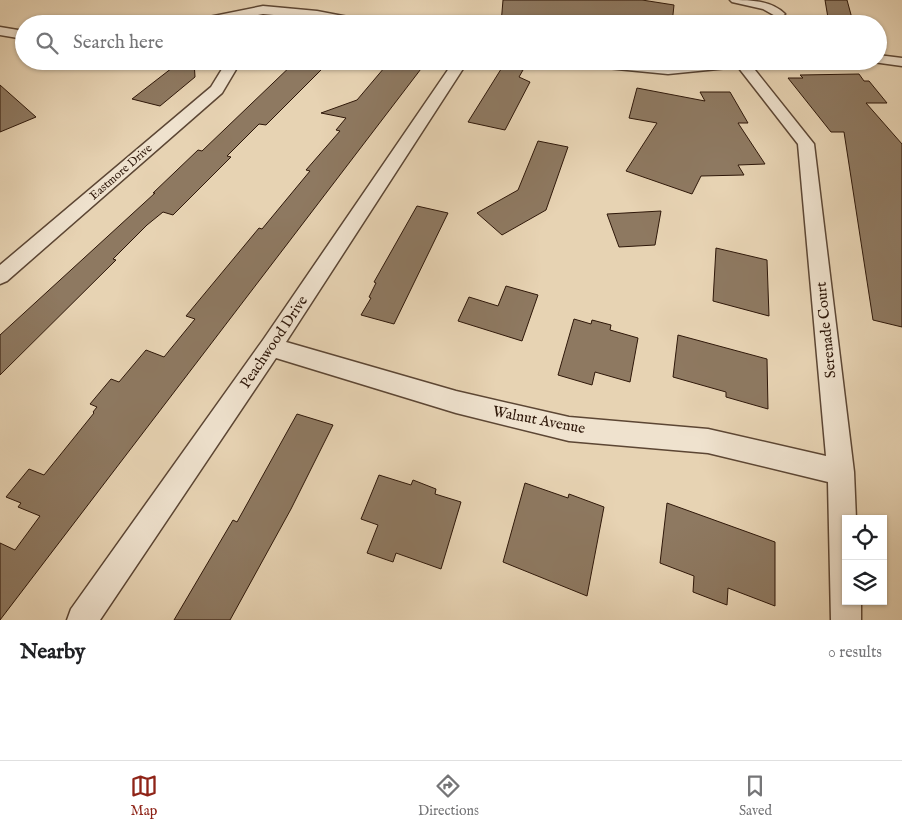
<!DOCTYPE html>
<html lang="en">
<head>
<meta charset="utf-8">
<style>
  body { margin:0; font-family:"IM FELL English",serif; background:#f2f2f2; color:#202124 }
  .controls { position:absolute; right:15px; bottom:15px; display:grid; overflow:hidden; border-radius:0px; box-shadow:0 1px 4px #0004 }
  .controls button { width:45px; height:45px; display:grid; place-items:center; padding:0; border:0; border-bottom:1px solid #e0e0e0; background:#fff; color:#202124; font:25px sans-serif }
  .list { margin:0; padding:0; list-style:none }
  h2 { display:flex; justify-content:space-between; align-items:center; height:65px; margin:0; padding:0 20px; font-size:21px }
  h2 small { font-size:16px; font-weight:400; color:#757577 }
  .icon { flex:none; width:28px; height:28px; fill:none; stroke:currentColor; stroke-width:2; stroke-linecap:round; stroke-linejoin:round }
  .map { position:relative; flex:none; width:902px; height:620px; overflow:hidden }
  .search { position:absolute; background:#fff; box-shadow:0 1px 4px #0004; left:15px; right:15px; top:15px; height:55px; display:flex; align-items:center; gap:12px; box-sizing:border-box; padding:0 18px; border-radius:28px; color:#757577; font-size:19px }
  .sheet { height:140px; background:#fff }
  nav { display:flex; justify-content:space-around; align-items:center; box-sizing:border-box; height:70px; border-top:1px solid #e0e0e0; background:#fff; font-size:14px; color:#757577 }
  nav a { display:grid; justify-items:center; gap:2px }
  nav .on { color:#8f2418 }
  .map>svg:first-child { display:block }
</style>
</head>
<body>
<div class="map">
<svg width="902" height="620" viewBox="0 0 902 620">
  <rect width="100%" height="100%" fill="#e7d3b3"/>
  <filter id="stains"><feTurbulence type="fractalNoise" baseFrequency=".004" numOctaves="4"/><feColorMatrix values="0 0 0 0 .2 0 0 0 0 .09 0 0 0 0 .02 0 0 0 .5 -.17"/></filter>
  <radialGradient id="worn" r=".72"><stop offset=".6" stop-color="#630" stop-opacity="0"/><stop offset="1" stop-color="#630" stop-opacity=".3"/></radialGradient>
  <!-- building -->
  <g fill="#8e7961" stroke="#2e1709">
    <path d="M503,0H642L674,5L672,24H501Z"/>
    <path d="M825,0H847L853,22L828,18Z"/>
    <path d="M181,61H194L195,77L160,106L132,99Z"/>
    <path d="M296,61H330L266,125L259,124L227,156L231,157L173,215L163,212L147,225L113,259L116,260L0,375V335L155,193H153L198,150L202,151Z"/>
    <path d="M390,61H427L0,620V543L15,550L40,516L18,507L21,503L6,497L29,469L44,475L94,413L93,412L97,407L90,404L111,379L119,382L146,350L164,357L195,319L186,316L259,228L262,229L310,171L306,170L340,131L336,130L346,118L321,113L357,100Z"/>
    <path d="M503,66L523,70L519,77L530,82L505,130L468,122Z"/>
    <path d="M859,74L864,81H869L887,103H866L902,144V327L873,320L844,132H831L788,78H803L800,75Z"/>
    <path d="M0,85L36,117L0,132Z"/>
    <path d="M637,88L705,101L700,92H730L748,123H738L765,164L738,165L744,175L701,176L692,194L626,171L657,123L629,118Z"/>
    <path d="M538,141L568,147L546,210L502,235L477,213L518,190Z"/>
    <path d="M417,206L448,213L394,324L361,315L371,298L369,297L376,283L374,282Z"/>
    <path d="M661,211L655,245L619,247L607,214Z"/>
    <path d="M716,248L767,260L769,316L713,301Z"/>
    <path d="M506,286L538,295L522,341L458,321L469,297L498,306Z"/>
    <path d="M574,319L591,324L592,320L611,325L610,330L638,338L630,382L595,372L592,385L558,375Z"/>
    <path d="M678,335L767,359L768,409L726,397V392L673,377Z"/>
    <path d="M297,414L333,425L291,509L230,620H174L233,520L237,522Z"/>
    <path d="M379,475L411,485L413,480L436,489L435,494L461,502L441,569L396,553L393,562L367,553L378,525L361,519Z"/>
    <path d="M525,483L568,498L569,494L604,507L587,596L503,562Z"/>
    <path d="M667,503L775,542V606L728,588L727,605L693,592L694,576L660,563Z"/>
  </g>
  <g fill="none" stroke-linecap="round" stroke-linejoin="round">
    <defs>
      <g id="minor">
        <path d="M730,0C749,0 771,0 785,14L779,18L763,9L732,2Z"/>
        <path d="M263,6L317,11L364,20L370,24H344L317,19L263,14L213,24H188L194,20Z"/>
        <path d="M0,27L24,31V39L0,35Z"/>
        <path d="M878,55L902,58V66L873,62L878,61Z"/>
        <path d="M227,61H241L222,93L7,281L0,284V265L211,87Z"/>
        <path d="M454,61H468L286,342L456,391L569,417L708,429L826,456L798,144L738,67L668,74L576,65L569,61H620L668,66L713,61H762L751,65L814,144L854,472L856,519H846V601H861V620H831L828,482L708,453L569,441L456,413L276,358L100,620H67L71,609L263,340Z"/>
      </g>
    </defs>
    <!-- minor casing -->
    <use href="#minor" stroke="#5c4634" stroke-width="3"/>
    <!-- minor -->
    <use href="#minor" fill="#efe2ce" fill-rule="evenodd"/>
  </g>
  <g text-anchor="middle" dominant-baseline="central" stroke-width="4" stroke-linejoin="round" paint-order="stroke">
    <!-- far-street labels -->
    <g font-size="12" fill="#2e1709" stroke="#efe2ce">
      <text transform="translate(121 172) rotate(-41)">Eastmore Drive</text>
    </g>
    <!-- street labels -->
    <g font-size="15" fill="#2e1709" stroke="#efe2ce">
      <text transform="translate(826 330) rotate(-96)">Serenade Court</text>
      <text transform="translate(274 342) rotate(-56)">Peachwood Drive</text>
      <text transform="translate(539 420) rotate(11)">Walnut Avenue</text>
    </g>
  </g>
  <rect width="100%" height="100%" filter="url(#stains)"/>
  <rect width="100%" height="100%" fill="url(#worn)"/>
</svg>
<div class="controls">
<button><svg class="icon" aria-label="locate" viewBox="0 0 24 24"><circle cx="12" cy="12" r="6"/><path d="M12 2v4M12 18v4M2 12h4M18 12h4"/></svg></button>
<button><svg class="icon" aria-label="layers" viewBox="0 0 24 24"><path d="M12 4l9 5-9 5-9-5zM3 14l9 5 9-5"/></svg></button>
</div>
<div class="search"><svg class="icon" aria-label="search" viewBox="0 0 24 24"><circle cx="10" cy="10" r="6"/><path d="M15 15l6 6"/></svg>Search here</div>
</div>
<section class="sheet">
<h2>Nearby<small>0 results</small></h2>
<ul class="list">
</ul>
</section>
<nav>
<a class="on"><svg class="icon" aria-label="map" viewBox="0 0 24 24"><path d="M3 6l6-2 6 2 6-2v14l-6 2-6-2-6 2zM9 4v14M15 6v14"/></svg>Map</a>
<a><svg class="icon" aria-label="directions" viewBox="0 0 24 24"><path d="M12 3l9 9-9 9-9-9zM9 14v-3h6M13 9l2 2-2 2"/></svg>Directions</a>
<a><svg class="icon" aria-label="saved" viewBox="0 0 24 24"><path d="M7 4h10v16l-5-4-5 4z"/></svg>Saved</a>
</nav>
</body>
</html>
